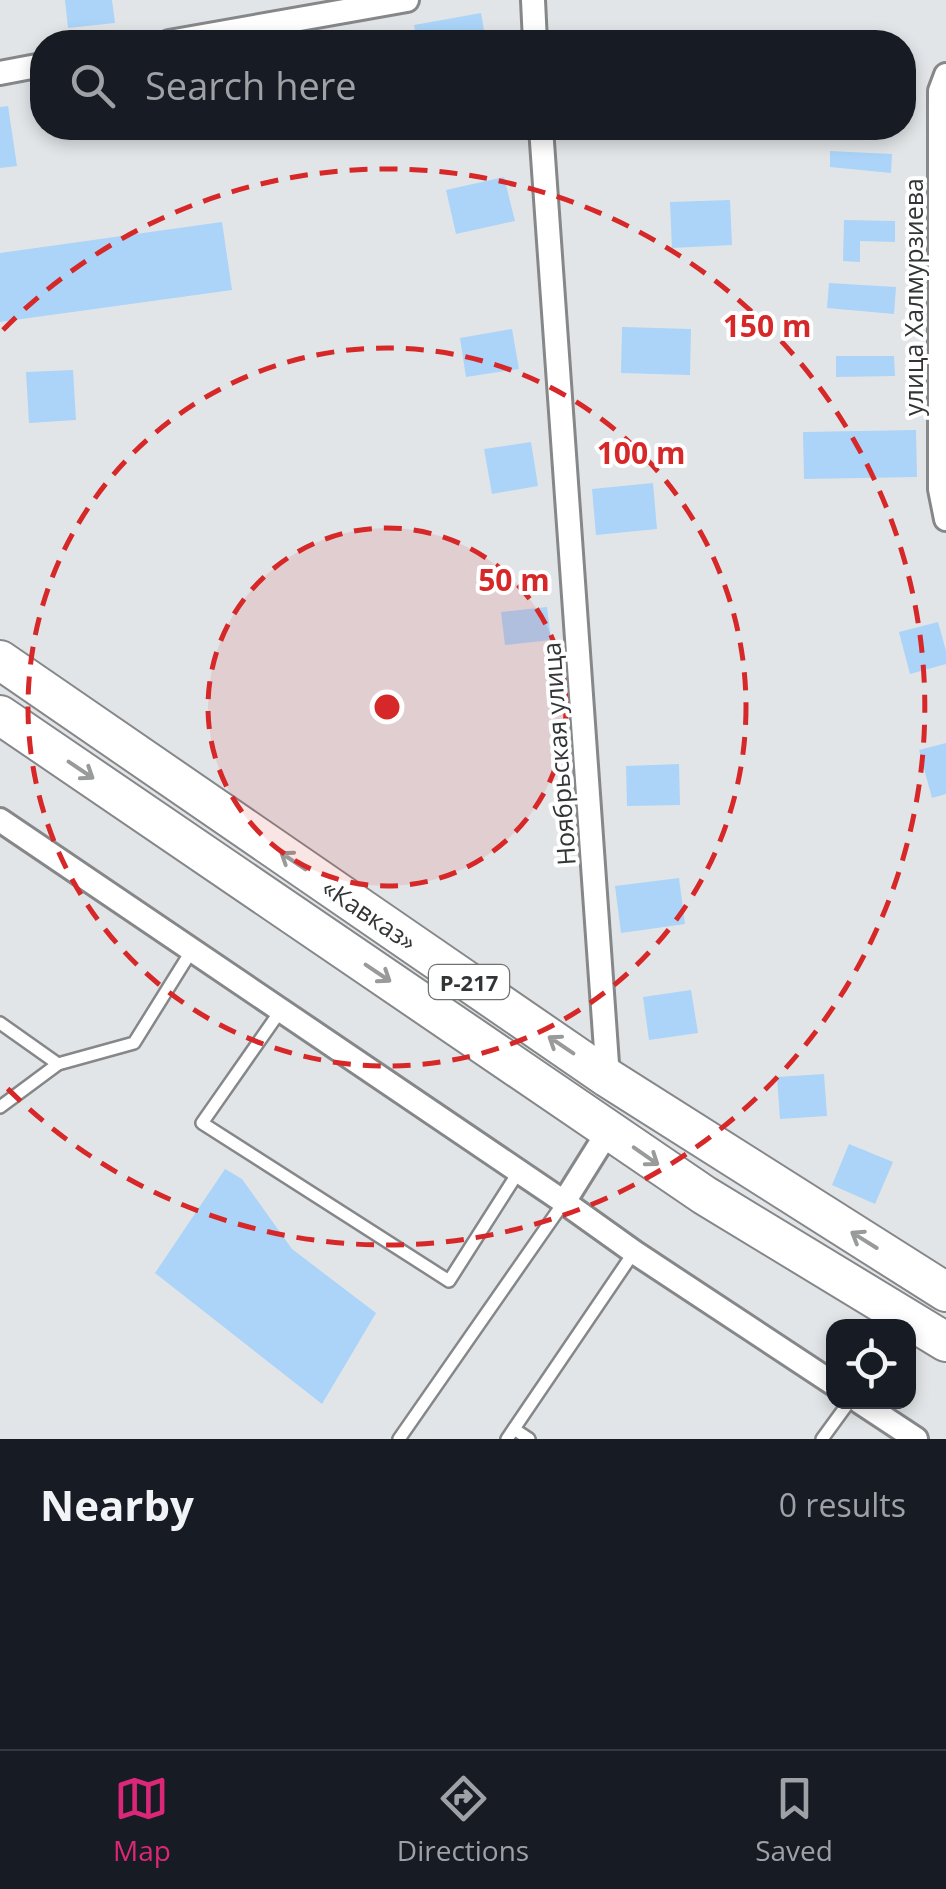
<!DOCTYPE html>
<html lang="en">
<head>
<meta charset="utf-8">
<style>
  body { margin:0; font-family:"Open Sans",sans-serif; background:#242831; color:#f1f3f6 }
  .controls { position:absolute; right:30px; bottom:30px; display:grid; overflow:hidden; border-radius:20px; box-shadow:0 5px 15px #0003 }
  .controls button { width:90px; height:90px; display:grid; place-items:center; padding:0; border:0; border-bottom:2px solid #363941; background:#171b24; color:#f1f3f6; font:50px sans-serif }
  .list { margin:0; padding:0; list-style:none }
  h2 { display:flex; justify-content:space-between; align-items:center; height:130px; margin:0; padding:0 40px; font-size:42px }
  h2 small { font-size:32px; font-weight:400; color:#9ea1a6 }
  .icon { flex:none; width:55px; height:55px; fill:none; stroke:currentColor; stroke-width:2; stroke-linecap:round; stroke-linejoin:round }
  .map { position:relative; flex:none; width:946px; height:1439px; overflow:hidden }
  .search { position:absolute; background:#171b24; box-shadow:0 5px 15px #0003; left:30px; right:30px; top:30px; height:110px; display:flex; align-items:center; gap:25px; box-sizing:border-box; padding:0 35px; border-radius:40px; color:#9ea1a6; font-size:38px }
  .sheet { height:310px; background:#171b24 }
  nav { display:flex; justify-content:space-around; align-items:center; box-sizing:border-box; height:140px; border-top:2px solid #363941; background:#171b24; font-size:28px; color:#9ea1a6 }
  nav a { display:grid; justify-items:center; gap:5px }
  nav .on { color:#db2777 }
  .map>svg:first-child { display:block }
</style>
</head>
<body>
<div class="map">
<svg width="946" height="1439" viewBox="0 0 946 1439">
  <rect width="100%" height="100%" fill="#e2e5e7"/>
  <!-- building -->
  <g fill="#abd4f8">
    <path d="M65,0H112L115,23L68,28Z"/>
    <path d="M481,13L486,42H417L414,25Z"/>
    <path d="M8,106L17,166L0,168V107Z"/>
    <path d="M830,151L892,154L891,173L830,167Z"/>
    <path d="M504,177L515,221L456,234L446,190Z"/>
    <path d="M730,200L732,245L672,248L670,202Z"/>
    <path d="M844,220L895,221V242L860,241V262L843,261Z"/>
    <path d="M222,222L232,290L0,322V253Z"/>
    <path d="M829,283L896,287L894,314L827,308Z"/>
    <path d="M622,327L691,329L690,375L621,373Z"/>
    <path d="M512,329L519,369L466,377L460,338Z"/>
    <path d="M836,356H894L895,376L836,377Z"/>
    <path d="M73,370L76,420L29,423L26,372Z"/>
    <path d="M916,430L917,477L804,479L803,432Z"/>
    <path d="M531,442L538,486L492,494L484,449Z"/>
    <path d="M653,483L657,529L596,535L592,489Z"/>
    <path d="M547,607L551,640L505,645L501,612Z"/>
    <path d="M938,622L946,651V664L910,674L899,632Z"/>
    <path d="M946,743V794L932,798L919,750Z"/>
    <path d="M679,764L680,805L627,806L626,766Z"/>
    <path d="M679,878L685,924L621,933L615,886Z"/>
    <path d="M691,990L698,1033L649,1040L643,997Z"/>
    <path d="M824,1074L827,1116L780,1119L777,1077Z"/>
    <path d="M849,1144L893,1162L875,1204L832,1185Z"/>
    <path d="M225,1169L242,1179L292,1249L376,1313L322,1404L155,1273Z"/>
  </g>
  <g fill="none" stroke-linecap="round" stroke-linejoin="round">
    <defs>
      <g id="service">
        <path d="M281,1010L202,1123L449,1281L519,1171"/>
        <path d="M0,1023L58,1064"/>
        <path d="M0,1107L58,1064L134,1043L192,950"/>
        <path d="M514,1429L529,1439"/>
        <path d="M399,1439L564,1202"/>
        <path d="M507,1439L634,1252"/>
        <path d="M822,1439L849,1402"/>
      </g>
      <g id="minor">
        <path d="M533,0L535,42"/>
        <path d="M169,42L407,0"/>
        <path d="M0,73L42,65"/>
        <path d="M946,75L940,91V489L946,519"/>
        <path d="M541,128L608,1078"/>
        <path d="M0,820L564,1202L634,1252L834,1384"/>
        <path d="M564,1202L609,1130"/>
        <path d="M860,1402L916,1439"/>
      </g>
      <g id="trunk">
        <path d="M0,660L608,1078L946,1292"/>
        <path d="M0,715L704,1195L946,1342"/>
      </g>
    </defs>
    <!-- service casing -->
    <use href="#service" stroke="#858789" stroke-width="16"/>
    <!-- minor casing -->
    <use href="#minor" stroke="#858789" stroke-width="28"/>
    <!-- trunk casing -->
    <use href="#trunk" stroke="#858789" stroke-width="42"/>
    <!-- service -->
    <use href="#service" stroke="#fff" stroke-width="11"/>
    <!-- minor -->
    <use href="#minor" stroke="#fff" stroke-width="22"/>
    <!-- trunk -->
    <use href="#trunk" stroke="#fff" stroke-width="38"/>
  </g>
  <!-- one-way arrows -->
  <defs><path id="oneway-shaft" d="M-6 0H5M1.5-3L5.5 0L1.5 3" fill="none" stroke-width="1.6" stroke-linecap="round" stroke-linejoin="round" transform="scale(2.5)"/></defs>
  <g stroke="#999a9a">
    <use href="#oneway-shaft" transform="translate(81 770) rotate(34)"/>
    <use href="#oneway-shaft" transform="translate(293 861) rotate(-146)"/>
    <use href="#oneway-shaft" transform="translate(378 973) rotate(34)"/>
    <use href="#oneway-shaft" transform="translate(561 1045) rotate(-146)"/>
    <use href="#oneway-shaft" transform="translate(646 1156) rotate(35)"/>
    <use href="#oneway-shaft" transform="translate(864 1240) rotate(-148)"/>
  </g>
  <!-- distance rings -->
  <circle cx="387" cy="707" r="179" fill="#d62828" fill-opacity=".12"/>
  <g fill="none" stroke="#d62828" stroke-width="5" stroke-dasharray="18 12">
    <circle cx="387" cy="707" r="179"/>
    <circle cx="387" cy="707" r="359"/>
    <path d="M3 330A538 538 0 1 1 3 1084"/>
  </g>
  <g text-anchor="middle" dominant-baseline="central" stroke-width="8" stroke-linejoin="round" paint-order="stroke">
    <!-- shield labels -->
    <rect fill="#fff" stroke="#707172" stroke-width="2.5" x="429" y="965" width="80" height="34" rx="8"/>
    <g font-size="22" font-weight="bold" fill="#333435">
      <text x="469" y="982">Р-217</text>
    </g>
    <!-- street labels -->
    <g font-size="25" fill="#333435" stroke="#fff">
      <text transform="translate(913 297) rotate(-90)">улица Халмурзиева</text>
      <text transform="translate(558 754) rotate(-94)">Ноябрьская улица</text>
      <text transform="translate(370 914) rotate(34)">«Кавказ»</text>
    </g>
  </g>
  <circle cx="387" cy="707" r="15" fill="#d62828" stroke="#fff" stroke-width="5"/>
  <g font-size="30" text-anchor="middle" font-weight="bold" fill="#d62828" stroke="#fff" stroke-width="8" stroke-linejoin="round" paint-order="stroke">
    <text x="767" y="337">150 m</text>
    <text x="641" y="464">100 m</text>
    <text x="514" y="591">50 m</text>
  </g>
</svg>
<div class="controls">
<button><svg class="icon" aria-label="locate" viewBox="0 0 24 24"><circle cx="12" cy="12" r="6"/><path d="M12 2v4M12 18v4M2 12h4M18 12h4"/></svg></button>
</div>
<div class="search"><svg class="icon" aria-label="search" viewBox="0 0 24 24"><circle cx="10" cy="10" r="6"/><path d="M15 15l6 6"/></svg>Search here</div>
</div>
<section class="sheet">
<h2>Nearby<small>0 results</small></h2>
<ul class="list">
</ul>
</section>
<nav>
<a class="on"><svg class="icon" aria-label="map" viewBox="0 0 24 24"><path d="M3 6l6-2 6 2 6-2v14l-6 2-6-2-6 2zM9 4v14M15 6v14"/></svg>Map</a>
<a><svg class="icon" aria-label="directions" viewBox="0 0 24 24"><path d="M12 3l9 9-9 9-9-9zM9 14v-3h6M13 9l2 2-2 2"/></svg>Directions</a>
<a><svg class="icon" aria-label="saved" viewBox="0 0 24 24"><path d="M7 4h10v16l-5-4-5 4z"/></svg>Saved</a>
</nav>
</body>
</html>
